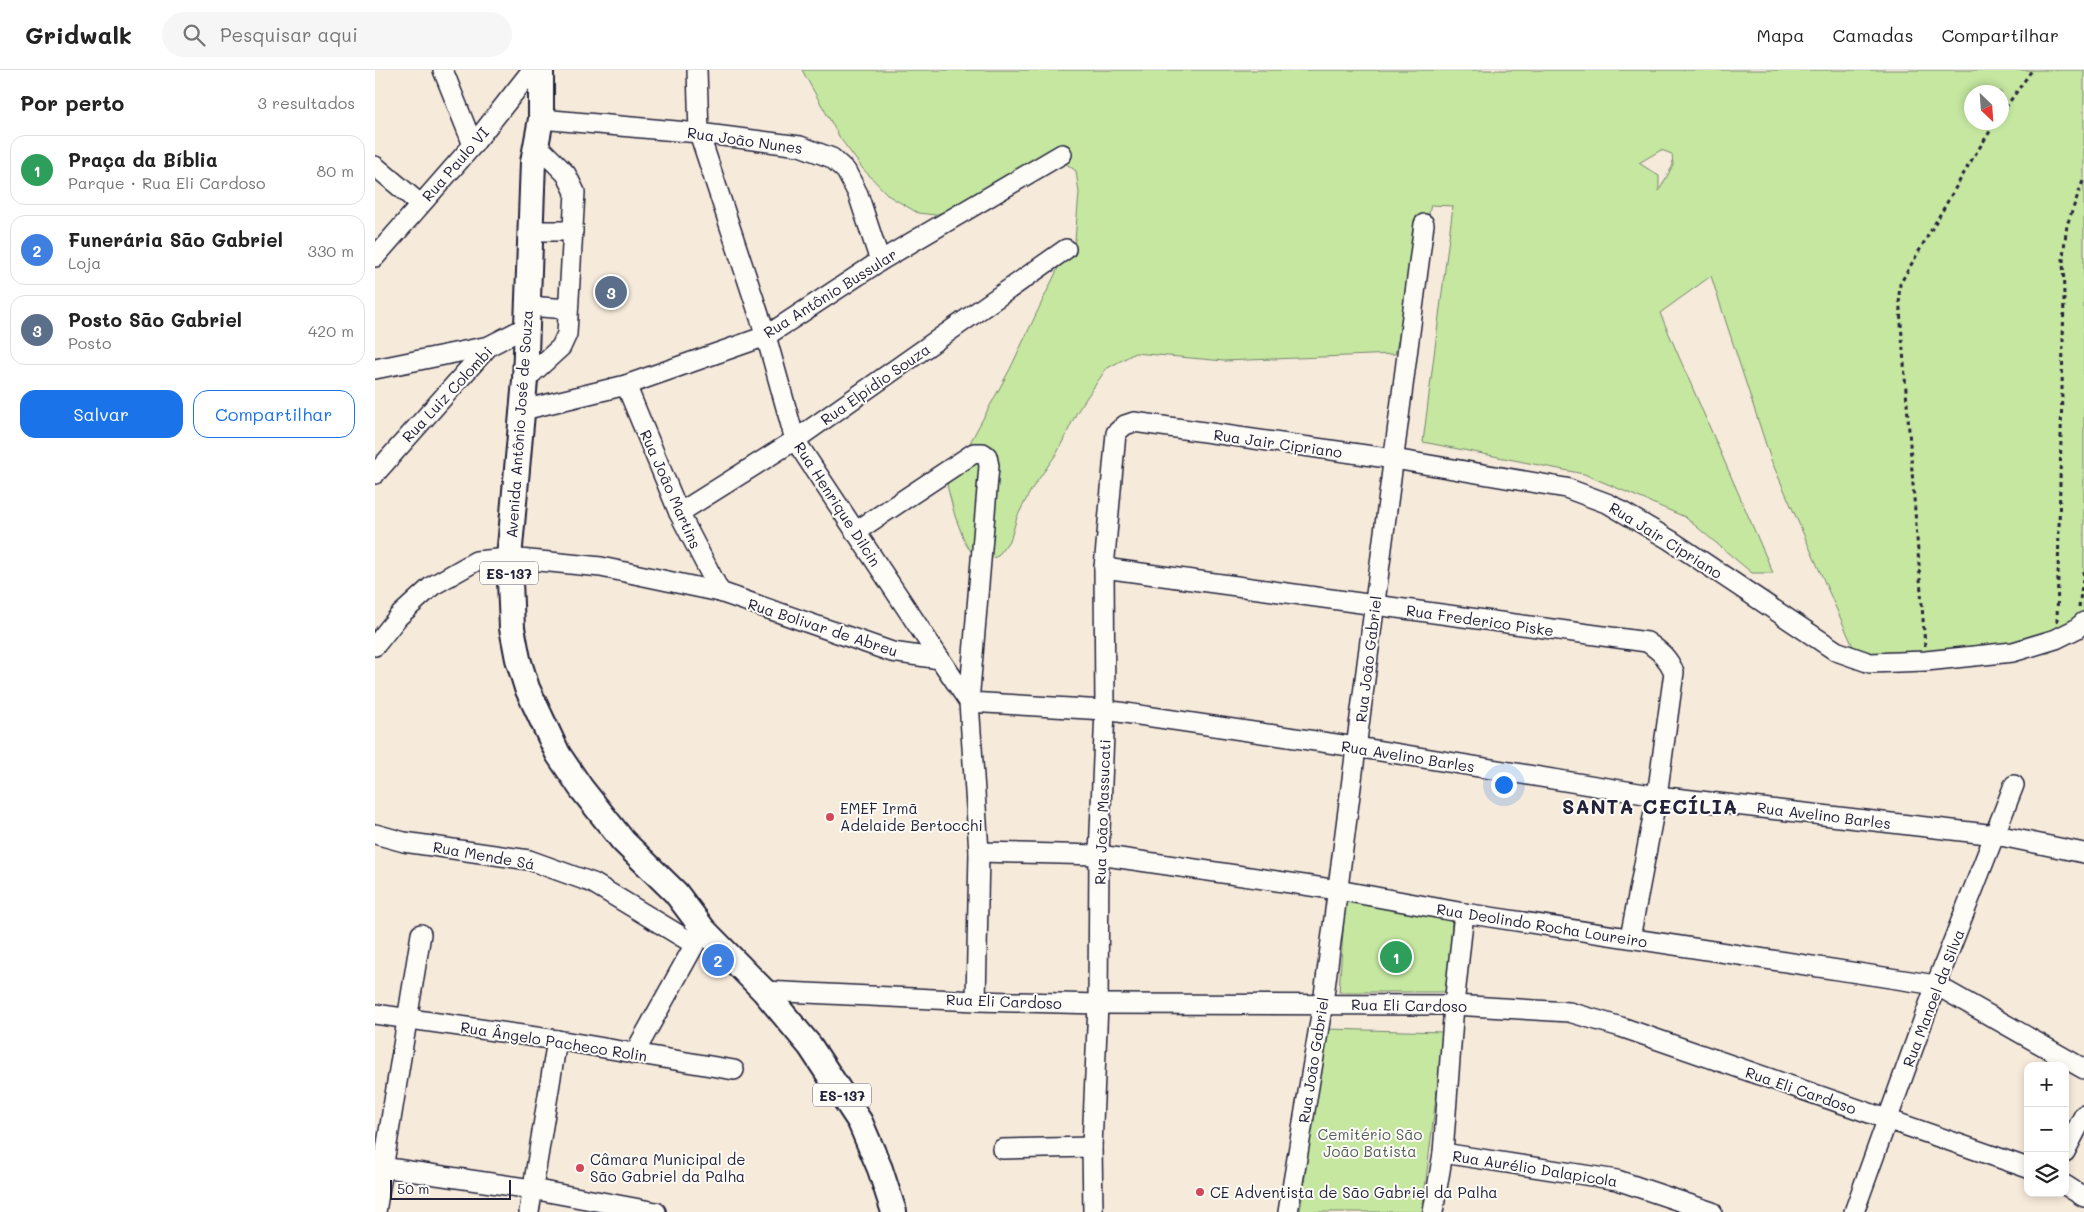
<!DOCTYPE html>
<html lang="pt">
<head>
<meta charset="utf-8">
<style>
  body { margin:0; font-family:Mali,sans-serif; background:#f6f6f6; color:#222 }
  .controls { position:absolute; right:15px; bottom:15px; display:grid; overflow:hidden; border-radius:10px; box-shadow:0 2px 8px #0003 }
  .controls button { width:45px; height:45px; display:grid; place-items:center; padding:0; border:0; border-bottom:1px solid #e0e0e0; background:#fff; color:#222; font:25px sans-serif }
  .compass { position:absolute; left:1589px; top:15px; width:45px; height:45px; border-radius:50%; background:#fff; box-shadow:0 2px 8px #0003; rotate:155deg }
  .scale { position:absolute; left:15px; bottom:12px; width:121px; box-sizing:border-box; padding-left:5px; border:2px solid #22223b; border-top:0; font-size:14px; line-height:18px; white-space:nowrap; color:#22223b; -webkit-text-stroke:4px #fdfcf7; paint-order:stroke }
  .you { position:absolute; left:1128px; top:714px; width:18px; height:18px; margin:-12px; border:4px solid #fff; border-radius:50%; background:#1a73e8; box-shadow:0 0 0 8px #1a73e833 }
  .badge { display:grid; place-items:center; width:32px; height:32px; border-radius:50%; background:#1a73e8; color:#fff; font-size:16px; font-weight:700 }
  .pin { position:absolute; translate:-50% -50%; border:2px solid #fff; box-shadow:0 1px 5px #0006 }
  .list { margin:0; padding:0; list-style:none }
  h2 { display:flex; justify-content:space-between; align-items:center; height:65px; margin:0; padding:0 20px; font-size:21px }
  h2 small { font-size:16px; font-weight:400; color:#767676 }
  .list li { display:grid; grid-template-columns:32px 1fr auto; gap:15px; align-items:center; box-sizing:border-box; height:70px; margin:0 10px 10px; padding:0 10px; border:1px solid #e0e0e0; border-radius:15px }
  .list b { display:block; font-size:19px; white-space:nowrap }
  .list p { margin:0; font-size:16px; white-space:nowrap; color:#767676 }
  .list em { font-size:16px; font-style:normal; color:#767676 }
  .actions { display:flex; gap:10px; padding:15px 20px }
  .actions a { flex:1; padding:11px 0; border:1px solid #1a73e8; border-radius:15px; text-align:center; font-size:18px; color:#1a73e8 }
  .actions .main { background:#1a73e8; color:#fff }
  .icon { flex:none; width:28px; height:28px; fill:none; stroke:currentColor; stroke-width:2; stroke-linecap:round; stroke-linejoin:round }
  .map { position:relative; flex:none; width:1709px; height:1142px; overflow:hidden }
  header { display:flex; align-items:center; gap:30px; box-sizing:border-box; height:70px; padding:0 25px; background:#fff; border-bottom:1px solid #e0e0e0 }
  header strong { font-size:24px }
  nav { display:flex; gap:28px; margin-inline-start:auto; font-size:18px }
  .search { width:350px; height:45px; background:#f6f6f6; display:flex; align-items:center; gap:12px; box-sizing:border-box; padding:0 18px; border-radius:28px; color:#767676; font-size:19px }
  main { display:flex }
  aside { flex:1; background:#fff }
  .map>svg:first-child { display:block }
</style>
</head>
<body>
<header>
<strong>Gridwalk</strong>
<div class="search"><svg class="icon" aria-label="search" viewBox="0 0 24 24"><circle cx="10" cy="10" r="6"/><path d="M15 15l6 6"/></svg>Pesquisar aqui</div>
<nav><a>Mapa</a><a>Camadas</a><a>Compartilhar</a></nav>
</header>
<main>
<aside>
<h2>Por perto<small>3 resultados</small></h2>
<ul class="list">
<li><span class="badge" style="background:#2e9e5b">1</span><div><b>Praça da Bíblia</b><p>Parque · Rua Eli Cardoso</p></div><em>80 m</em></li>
<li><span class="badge" style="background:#3f7fe0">2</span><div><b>Funerária São Gabriel</b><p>Loja</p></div><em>330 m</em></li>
<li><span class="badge" style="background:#5c6f8a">3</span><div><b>Posto São Gabriel</b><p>Posto</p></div><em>420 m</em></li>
</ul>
<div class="actions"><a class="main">Salvar</a><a>Compartilhar</a></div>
</aside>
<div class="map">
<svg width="1709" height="1142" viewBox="0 0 1709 1142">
  <rect width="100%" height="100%" fill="#f6eada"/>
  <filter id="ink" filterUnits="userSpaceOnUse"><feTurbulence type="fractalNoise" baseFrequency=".02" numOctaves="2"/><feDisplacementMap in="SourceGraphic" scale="10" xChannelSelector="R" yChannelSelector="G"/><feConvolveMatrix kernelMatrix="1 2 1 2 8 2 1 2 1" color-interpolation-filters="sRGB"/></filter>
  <g filter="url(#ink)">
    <!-- green -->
    <g fill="#c5e7a0" stroke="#74846e" fill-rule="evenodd">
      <path d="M427,0H1709V560L1674,583L1587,589L1483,588L1396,390L1336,206L1285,243L1398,503H1377L1310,447L1209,404L1048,372L1078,136L1056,135L1020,284L849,291L760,283L731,299L702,342L682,383L656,420L642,447L636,468L623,486L605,492L591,475L580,446L572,415L635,299L684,196L700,170L704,123L701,101L683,88L591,133L560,145L543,143L514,126L488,99L465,68ZM1596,22H1626V52H1596ZM1286,80L1297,84L1298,95L1284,121V106L1264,93Z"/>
      <path d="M970,830L1077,851L1073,922H964Z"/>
      <path d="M950,959L1069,962L1047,1142H925Z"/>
    </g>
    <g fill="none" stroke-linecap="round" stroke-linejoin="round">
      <defs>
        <g id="minor">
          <path d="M68,0L98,75"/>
          <path d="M322,0L324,63L391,266L420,370L565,589"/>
          <path d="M166,49L324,63L425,76L457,88L471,101L483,124L505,191"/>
          <path d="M0,96L45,134"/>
          <path d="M156,161H198"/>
          <path d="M0,187L98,75L157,0"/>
          <path d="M153,236L193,239"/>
          <path d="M0,299L114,276"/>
          <path d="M150,310L186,277L192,264L200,122L191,104L161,74"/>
          <path d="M251,315L304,443L345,522"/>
          <path d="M148,340L251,315L391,266L505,191L687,84"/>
          <path d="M0,404L114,276L153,256"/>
          <path d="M304,443L420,370L691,179"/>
          <path d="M480,462L599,383H608L612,386L614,396L594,632L730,640L981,677L1282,726L1621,765L1709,783"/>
          <path d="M729,498L1272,572C1285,581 1293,588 1299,602L1282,726L1255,868"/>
          <path d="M0,576L23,547L57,516L101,491L134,488L226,497L345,522L517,582L565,589L594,632L604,782L601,931"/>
          <path d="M0,764L29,772L154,790L218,813L319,874"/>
          <path d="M604,782L724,785L963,820L1089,843L1561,915L1709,999"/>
          <path d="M389,921L601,931L723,934L1079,935L1194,942L1246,957L1653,1098"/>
          <path d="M0,944L182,970L359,1000"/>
          <path d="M259,984L325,865"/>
          <path d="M627,1079L717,1077"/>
          <path d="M1690,1082L1709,1045"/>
          <path d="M1068,1083L1242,1110L1337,1142"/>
          <path d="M0,1096L157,1119L281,1142"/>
          <path d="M1690,1115L1709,1127"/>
          <path d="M1,1142L46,864"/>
          <path d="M154,1142L182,970"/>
          <path d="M718,1142L717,1077L723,934L724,785L730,640L729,498L741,363L750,355L759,352L1019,389L1191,418L1234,434L1295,470L1461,581L1495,593L1551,591L1638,582L1681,569L1701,559L1709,552"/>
          <path d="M913,1142L948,933L1049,154"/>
          <path d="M1058,1142L1068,1083L1079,935L1089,843"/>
          <path d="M1479,1142L1561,915L1639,715"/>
        </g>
        <path id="major" d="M166,0V49L158,92L150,310L134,488L137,558L143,589L152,618L183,684L206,718L248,771L301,823L328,859L389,921L435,976L485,1052L505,1099L519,1142"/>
      </defs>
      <!-- minor casing -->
      <use href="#minor" stroke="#22223b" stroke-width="22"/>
      <!-- major casing -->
      <use href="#major" stroke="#22223b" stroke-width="28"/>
      <!-- path -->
      <g stroke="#22223b" stroke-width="3" stroke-dasharray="4 4" stroke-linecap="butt">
        <path d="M1626,44L1657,0"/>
        <path d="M1704,537L1709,501"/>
        <path d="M1682,552L1689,226L1688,186L1692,155L1709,108"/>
        <path d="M1550,576L1524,226L1525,214L1596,91L1621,52"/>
      </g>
      <!-- minor -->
      <use href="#minor" stroke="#fdfcf7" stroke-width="19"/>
      <!-- major -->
      <use href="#major" stroke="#fdfcf7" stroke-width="24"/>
    </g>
  </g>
  <!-- markers -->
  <g fill="#d1495b" stroke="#fdfcf7" stroke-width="2">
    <circle cx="455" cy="747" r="5"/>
    <circle cx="205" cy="1098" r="5"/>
    <circle cx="825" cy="1122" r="5"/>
  </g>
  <g text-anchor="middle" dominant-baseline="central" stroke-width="4" stroke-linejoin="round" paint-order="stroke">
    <!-- shield labels -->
    <g fill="#fdfcf7" stroke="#646373" stroke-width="1">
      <rect x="105" y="491.5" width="58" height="23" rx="4"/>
      <rect x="438" y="1013.5" width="58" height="23" rx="4"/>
    </g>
    <g font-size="14" font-weight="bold" fill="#22223b">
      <text x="134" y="503">ES-137</text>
      <text x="467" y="1025">ES-137</text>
    </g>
    <!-- street labels -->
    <g font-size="15" fill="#22223b" stroke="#fdfcf7">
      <text transform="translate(370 70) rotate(8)">Rua João Nunes</text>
      <text transform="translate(80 94) rotate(-49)">Rua Paulo VI</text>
      <text transform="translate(455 223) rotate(-32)">Rua Antônio Bussular</text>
      <text transform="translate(500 314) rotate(-35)">Rua Elpídio Souza</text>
      <text transform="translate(72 324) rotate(-47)">Rua Luiz Colombi</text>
      <text transform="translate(144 354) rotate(-86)">Avenida Antônio José de Souza</text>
      <text transform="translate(903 373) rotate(8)">Rua Jair Cipriano</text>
      <text transform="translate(296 419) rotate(66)">Rua João Martins</text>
      <text transform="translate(463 434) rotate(57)">Rua Henrique Dilcin</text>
      <text transform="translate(1291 470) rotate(32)">Rua Jair Cipriano</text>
      <text transform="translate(1105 550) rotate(8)">Rua Frederico Piske</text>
      <text transform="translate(448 557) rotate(18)">Rua Bolivar de Abreu</text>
      <text transform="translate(993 589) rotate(-83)">Rua João Gabriel</text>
      <text transform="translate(1033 686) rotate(9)">Rua Avelino Barles</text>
      <text transform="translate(727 742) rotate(-88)">Rua João Massucati</text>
      <text transform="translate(1449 745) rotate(7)">Rua Avelino Barles</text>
      <text transform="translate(109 785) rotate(10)">Rua Mende Sá</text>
      <text transform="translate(1167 855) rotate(9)">Rua Deolindo Rocha Loureiro</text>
      <text transform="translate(1558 928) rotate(-69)">Rua Manoel da Silva</text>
      <text transform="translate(629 931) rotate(2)">Rua Eli Cardoso</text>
      <text transform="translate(1034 935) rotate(1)">Rua Eli Cardoso</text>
      <text transform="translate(179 971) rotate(9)">Rua Ângelo Pacheco Rolin</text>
      <text transform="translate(938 990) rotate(-81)">Rua João Gabriel</text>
      <text transform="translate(1426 1020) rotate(19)">Rua Eli Cardoso</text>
      <text transform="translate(1160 1098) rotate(9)">Rua Aurélio Dalapicola</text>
    </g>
    <!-- poi labels -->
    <g font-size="15" fill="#22223b" stroke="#fdfcf7" text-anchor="start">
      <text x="465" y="738">EMEF Irmã<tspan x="465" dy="17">Adelaide Bertocchi</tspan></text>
      <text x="215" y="1089">Câmara Municipal de<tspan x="215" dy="17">São Gabriel da Palha</tspan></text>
      <text x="835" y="1122">CE Adventista de São Gabriel da Palha</text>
    </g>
    <!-- park labels -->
    <g font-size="15" fill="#535d59" stroke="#fdfcf7">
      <text x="995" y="1064">Cemitério São<tspan x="995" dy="17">João Batista</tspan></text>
    </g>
    <!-- district labels -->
    <g font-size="20" font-weight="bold" letter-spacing="1" fill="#22223b" stroke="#fdfcf7">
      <text x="1275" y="736">SANTA CECÍLIA</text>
    </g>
  </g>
</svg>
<div class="controls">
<button>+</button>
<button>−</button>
<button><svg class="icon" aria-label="layers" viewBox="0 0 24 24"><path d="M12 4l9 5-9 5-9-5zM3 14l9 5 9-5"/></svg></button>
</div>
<svg class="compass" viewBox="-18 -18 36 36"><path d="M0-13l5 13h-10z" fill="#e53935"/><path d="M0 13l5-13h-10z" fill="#767676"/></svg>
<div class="scale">50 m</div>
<div class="you"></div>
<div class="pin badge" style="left:1021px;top:887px;background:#2e9e5b">1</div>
<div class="pin badge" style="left:343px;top:890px;background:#3f7fe0">2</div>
<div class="pin badge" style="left:236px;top:222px;background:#5c6f8a">3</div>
</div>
</main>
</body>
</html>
